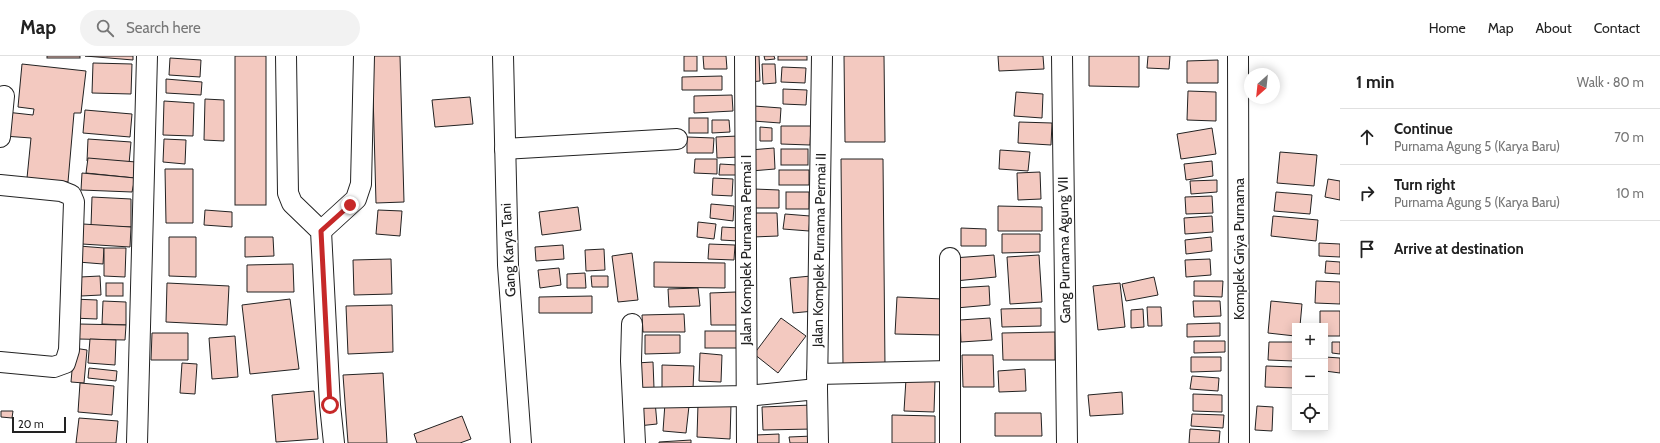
<!DOCTYPE html>
<html lang="en">
<head>
<meta charset="utf-8">
<style>
  body { margin:0; font-family:Cabin,sans-serif; background:#f2f2f2; color:#222 }
  .controls { position:absolute; right:12px; bottom:12px; display:grid; overflow:hidden; border-radius:0px; box-shadow:0 2px 10px #0003 }
  .controls button { width:36px; height:36px; display:grid; place-items:center; padding:0; border:0; border-bottom:1px solid #e0e0e0; background:#fff; color:#222; font:20px sans-serif }
  .compass { position:absolute; left:1244px; top:12px; width:36px; height:36px; border-radius:50%; background:#fff; box-shadow:0 2px 10px #0003; rotate:207deg }
  .scale { position:absolute; left:12px; bottom:10px; width:54px; box-sizing:border-box; padding-left:4px; border:2px solid #222; border-top:0; font-size:11px; line-height:14px; white-space:nowrap; color:#222; -webkit-text-stroke:3px #fff; paint-order:stroke }
  .stop { position:absolute; width:12px; height:12px; margin:-9px; border:3px solid #c62828; border-radius:50%; background:#fff }
  .stop.end { background:#c62828; border-color:#fff; box-shadow:0 1px 4px #0008 }
  .list { margin:0; padding:0; list-style:none }
  h2 { display:flex; justify-content:space-between; align-items:center; height:52px; margin:0; padding:0 16px; font-size:17px }
  h2 small { font-size:13px; font-weight:400; color:#767676 }
  .list li { display:grid; grid-template-columns:26px 1fr auto; gap:12px; align-items:center; box-sizing:border-box; height:56px; padding:0 16px; border-top:1px solid #e0e0e0 }
  .list b { display:block; font-size:15px; white-space:nowrap }
  .list p { margin:0; font-size:13px; white-space:nowrap; color:#767676 }
  .list em { font-size:13px; font-style:normal; color:#767676 }
  .icon { flex:none; width:22px; height:22px; fill:none; stroke:currentColor; stroke-width:2; stroke-linecap:round; stroke-linejoin:round }
  .map { position:relative; flex:none; width:1340px; height:387px; overflow:hidden }
  header { display:flex; align-items:center; gap:24px; box-sizing:border-box; height:56px; padding:0 20px; background:#fff; border-bottom:1px solid #e0e0e0 }
  header strong { font-size:19px }
  nav { display:flex; gap:22px; margin-inline-start:auto; font-size:14px }
  .search { width:280px; height:36px; background:#f2f2f2; display:flex; align-items:center; gap:10px; box-sizing:border-box; padding:0 14px; border-radius:22px; color:#767676; font-size:15px }
  main { display:flex }
  aside { flex:1; background:#fff }
  .map>svg:first-child { display:block }
</style>
</head>
<body>
<header>
<strong>Map</strong>
<div class="search"><svg class="icon" aria-label="search" viewBox="0 0 24 24"><circle cx="10" cy="10" r="6"/><path d="M15 15l6 6"/></svg>Search here</div>
<nav><a>Home</a><a>Map</a><a>About</a><a>Contact</a></nav>
</header>
<main>
<div class="map">
<svg width="1340" height="387" viewBox="0 0 1340 387">
  <rect width="100%" height="100%" fill="#fff"/>
  <!-- building -->
  <g fill="#f3c9c0" stroke="#222">
    <rect x="47" y="0" width="33" height="2"/>
    <path d="M85,0H133V4Z"/>
    <rect x="235" y="0" width="31" height="149"/>
    <path d="M372,0H400L404,146L376,147Z"/>
    <rect x="684" y="0" width="13" height="15"/>
    <path d="M703,0H726L727,13H704Z"/>
    <path d="M749,0H759L760,25L750,26Z"/>
    <path d="M764,0H774L775,3L765,4Z"/>
    <rect x="778" y="0" width="29" height="4"/>
    <path d="M844,0H884L885,86H845Z"/>
    <path d="M998,0H1043L1044,13L999,15Z"/>
    <path d="M1089,0H1139V31L1089,30Z"/>
    <path d="M1148,0H1170L1169,13L1147,12Z"/>
    <path d="M170,2L201,4L200,21L169,19Z"/>
    <path d="M1218,4V27H1187V5Z"/>
    <path d="M93,7L132,8L131,38L92,37Z"/>
    <path d="M22,8L86,15L81,57H74L68,126L27,122L31,82L4,80L6,56L33,59L34,53L18,51Z"/>
    <path d="M762,8H775L776,27L763,28Z"/>
    <path d="M782,11L806,12L805,27L781,26Z"/>
    <path d="M722,20V34H682V21Z"/>
    <path d="M166,23L202,26L201,39L166,37Z"/>
    <path d="M783,33L807,34L806,49L783,48Z"/>
    <path d="M1188,35L1216,36V65L1187,64Z"/>
    <path d="M1016,36L1043,38L1042,62L1014,60Z"/>
    <path d="M732,39L733,55L694,57V40Z"/>
    <path d="M470,41L473,68L435,71L432,44Z"/>
    <path d="M205,43L224,44V85L204,84Z"/>
    <path d="M164,45L194,47L193,80L163,79Z"/>
    <path d="M754,50L781,52L780,67L753,65Z"/>
    <path d="M85,54L132,58L130,81L83,77Z"/>
    <rect x="689" y="62" width="19" height="15"/>
    <path d="M712,64H729L730,76L712,77Z"/>
    <path d="M1019,66L1052,67L1051,89L1018,87Z"/>
    <path d="M781,70H811L810,89L781,88Z"/>
    <path d="M760,71L772,72V85H760Z"/>
    <path d="M1212,72L1216,98L1181,103L1177,78Z"/>
    <path d="M738,80L740,101L717,102L716,81Z"/>
    <path d="M687,81L714,82L713,97H687Z"/>
    <path d="M88,83L131,86L129,108L87,105Z"/>
    <path d="M164,83L186,84L185,108L163,106Z"/>
    <path d="M774,92L775,113L751,115L750,94Z"/>
    <rect x="781" y="93" width="27" height="16"/>
    <path d="M1000,94L1030,96L1028,115L999,113Z"/>
    <path d="M1280,96L1317,99L1314,130L1277,127Z"/>
    <path d="M88,102L136,106L135,122L86,117Z"/>
    <path d="M695,103H717V118L694,117Z"/>
    <path d="M841,103H883L885,311H843Z"/>
    <path d="M1212,105L1213,120L1186,124L1184,108Z"/>
    <path d="M720,108L737,109V119H719Z"/>
    <path d="M165,113H193V167H166Z"/>
    <rect x="779" y="114" width="30" height="15"/>
    <path d="M1040,116L1041,143L1018,144L1017,117Z"/>
    <path d="M82,117L135,122L132,136L81,134Z"/>
    <path d="M713,122L733,123L732,140L712,139Z"/>
    <path d="M1328,123L1340,125V144L1325,141Z"/>
    <path d="M1217,124V136L1191,138L1190,125Z"/>
    <path d="M754,133L779,134V152H754Z"/>
    <rect x="786" y="136" width="23" height="17"/>
    <path d="M1276,136L1312,139L1310,158L1274,155Z"/>
    <path d="M1212,140L1213,157L1186,158L1185,141Z"/>
    <path d="M92,141L131,143V171L91,170Z"/>
    <path d="M711,148L734,150L733,165L710,162Z"/>
    <path d="M998,150L1042,151V175H998Z"/>
    <path d="M578,151L581,174L542,179L539,156Z"/>
    <path d="M205,154L232,156V171L204,169Z"/>
    <path d="M378,154L402,155L400,180L376,178Z"/>
    <path d="M752,157H777L778,180L753,181Z"/>
    <path d="M785,158L810,160L809,175L783,173Z"/>
    <path d="M1212,160L1213,176L1185,178L1184,162Z"/>
    <path d="M1273,160L1318,164L1316,185L1271,180Z"/>
    <path d="M698,166L716,168L714,183L697,181Z"/>
    <path d="M83,168L131,171L130,191L82,188Z"/>
    <path d="M722,171L739,172L738,185L721,184Z"/>
    <path d="M961,172L986,173V190H961Z"/>
    <path d="M1002,178H1040V196L1002,197Z"/>
    <path d="M169,181H196V221L169,220Z"/>
    <path d="M245,181H273L274,200L245,201Z"/>
    <path d="M1211,181L1212,195L1186,198L1185,184Z"/>
    <path d="M1319,187L1340,188V201L1319,200Z"/>
    <path d="M709,188L735,189L734,204L708,203Z"/>
    <path d="M563,189L564,203L536,205L535,191Z"/>
    <path d="M79,190L104,192L103,208L78,206Z"/>
    <path d="M104,192H126L125,221L104,220Z"/>
    <path d="M604,193L605,214L586,215L585,194Z"/>
    <path d="M632,197L638,244L618,246L612,200Z"/>
    <path d="M994,199L996,221L955,225L953,202Z"/>
    <path d="M1039,199L1042,246L1010,248L1007,201Z"/>
    <path d="M391,203L392,238L354,239L353,204Z"/>
    <path d="M1210,203L1211,219L1186,221L1185,204Z"/>
    <path d="M1326,205L1340,206V218L1325,217Z"/>
    <path d="M654,206L725,207V232L654,231Z"/>
    <path d="M293,208L294,236H247V209Z"/>
    <path d="M559,212L561,229L540,232L538,214Z"/>
    <path d="M585,217L586,232H567V218Z"/>
    <path d="M100,220L101,239L81,240L80,221Z"/>
    <path d="M591,220H608V231H592Z"/>
    <path d="M811,220L814,255L793,257L790,222Z"/>
    <path d="M1154,221L1158,239L1126,245L1122,228Z"/>
    <path d="M1194,225H1223L1222,241L1194,240Z"/>
    <path d="M1316,225L1340,226V248L1315,247Z"/>
    <rect x="106" y="227" width="17" height="13"/>
    <path d="M167,227L229,230L227,269L166,266Z"/>
    <path d="M1120,227L1125,271L1098,274L1093,230Z"/>
    <path d="M989,230L990,249L956,252L955,232Z"/>
    <path d="M698,232L700,250L669,251L668,233Z"/>
    <path d="M736,236L738,269H711L710,237Z"/>
    <path d="M592,240V257H539V241Z"/>
    <path d="M897,241L943,243L942,279L895,278Z"/>
    <path d="M73,243L97,244V263L72,262Z"/>
    <path d="M290,243L299,313L250,318L242,249Z"/>
    <path d="M103,245L126,246V269L102,268Z"/>
    <path d="M1193,245H1220L1221,260L1194,261Z"/>
    <path d="M1271,245L1302,248L1300,270H1295V280L1268,277Z"/>
    <path d="M392,249L393,296L348,298L346,250Z"/>
    <path d="M1147,251H1161L1162,270H1148Z"/>
    <path d="M1041,252V270L1002,271L1001,253Z"/>
    <path d="M1143,253L1144,271L1131,272V254Z"/>
    <path d="M1320,255H1340V280H1325V270H1320Z"/>
    <path d="M684,258L685,276H643L642,259Z"/>
    <path d="M781,262L806,280L778,317L754,298Z"/>
    <path d="M990,262L992,284L961,286L960,264Z"/>
    <path d="M1220,267V280L1187,281V268Z"/>
    <path d="M79,268L126,269L125,284L78,283Z"/>
    <rect x="705" y="275" width="33" height="17"/>
    <path d="M1055,276V304H1003L1002,277Z"/>
    <path d="M152,277H188V304H151Z"/>
    <path d="M645,279H680V297L645,298Z"/>
    <path d="M235,280L238,321L212,323L209,282Z"/>
    <path d="M90,283L116,284L115,309L88,307Z"/>
    <path d="M1194,285H1225V296L1194,297Z"/>
    <path d="M1269,286H1295L1294,305L1268,304Z"/>
    <path d="M1332,286H1340V298L1332,297Z"/>
    <path d="M74,292L87,294L84,327L71,326Z"/>
    <path d="M700,297L722,299L721,326L699,325Z"/>
    <path d="M962,299H993L994,331H963Z"/>
    <path d="M1191,301H1221V315L1191,316Z"/>
    <path d="M1325,301L1340,302V317L1325,315Z"/>
    <path d="M653,306L654,332L637,333L636,307Z"/>
    <path d="M182,307L197,308L195,338L180,337Z"/>
    <path d="M662,309L694,310L693,333L662,332Z"/>
    <path d="M1266,310L1295,311V332L1265,331Z"/>
    <path d="M89,312L117,315L116,325L88,322Z"/>
    <path d="M1025,313L1026,335L999,336L998,315Z"/>
    <path d="M383,317L387,387H348L343,319Z"/>
    <path d="M1192,320L1219,322L1218,335L1190,333Z"/>
    <path d="M906,323L935,325L934,356L904,355Z"/>
    <path d="M80,327L114,330L112,359L78,356Z"/>
    <path d="M314,335L318,383L276,386L272,339Z"/>
    <path d="M1122,336L1123,358L1090,360L1088,339Z"/>
    <path d="M1193,338L1222,339V356L1193,355Z"/>
    <path d="M655,345L657,368L638,370L635,346Z"/>
    <path d="M665,347L689,350L686,377L663,375Z"/>
    <path d="M698,348L731,349L730,383L697,381Z"/>
    <path d="M812,349L813,373L763,374L762,351Z"/>
    <path d="M1257,350L1273,351L1272,375L1255,374Z"/>
    <path d="M1,355H13L12,362L1,361Z"/>
    <path d="M995,357H1041L1042,380H995Z"/>
    <path d="M1192,358L1224,359L1223,372L1191,370Z"/>
    <path d="M892,359L935,360V387H892Z"/>
    <path d="M462,360L471,383L460,387H417L414,378Z"/>
    <path d="M79,362L118,365L116,387H76Z"/>
    <path d="M1190,373L1220,375L1219,387H1189Z"/>
    <path d="M779,378V387H756V379Z"/>
    <path d="M813,380L814,387H790L789,381Z"/>
    <path d="M691,384V387H659V386Z"/>
  </g>
  <g fill="none" stroke-linecap="round" stroke-linejoin="round">
    <defs>
      <g id="minor">
        <path d="M286,0L288,137L292,147L321,175L330,349L334,387"/>
        <path d="M503,0L508,209L521,387"/>
        <path d="M745,0L747,387"/>
        <path d="M1062,0L1067,387"/>
        <path d="M1238,0L1239,387"/>
        <path d="M0,81L4,40"/>
        <path d="M505,93L677,83"/>
        <path d="M0,129L61,135L71,139L74,146L69,294L65,307L54,311L0,306"/>
        <path d="M321,175L356,143L361,128L364,0"/>
        <path d="M950,202V387"/>
        <path d="M632,268L631,305L635,387"/>
        <path d="M817,318L950,315"/>
        <path d="M633,342L747,340L817,333"/>
        <path d="M137,387L147,0"/>
        <path d="M818,387L817,333L822,0"/>
      </g>
    </defs>
    <!-- minor casing -->
    <use href="#minor" stroke="#222" stroke-width="22"/>
    <!-- minor -->
    <use href="#minor" stroke="#fff" stroke-width="20"/>
  </g>
  <g fill="none" stroke-linecap="round" stroke-linejoin="round">
    <!-- route -->
    <path stroke="#c62828" stroke-width="5" d="M330,349L321,175L350,149"/>
  </g>
  <g text-anchor="middle" dominant-baseline="central" stroke-width="3" stroke-linejoin="round" paint-order="stroke">
    <!-- street labels -->
    <g font-size="14" fill="#222" stroke="#fff">
      <text transform="translate(1239 193) rotate(-90)">Komplek Griya Purnama</text>
      <text transform="translate(508 194) rotate(-93)">Gang Karya Tani</text>
      <text transform="translate(746 194) rotate(-90)">Jalan Komplek Purnama Permai I</text>
      <text transform="translate(819 194) rotate(-89)">Jalan Komplek Purnama Permai II</text>
      <text transform="translate(1064 194) rotate(-91)">Gang Purnama Agung VII</text>
    </g>
  </g>
</svg>
<div class="controls">
<button>+</button>
<button>−</button>
<button><svg class="icon" aria-label="locate" viewBox="0 0 24 24"><circle cx="12" cy="12" r="6"/><path d="M12 2v4M12 18v4M2 12h4M18 12h4"/></svg></button>
</div>
<svg class="compass" viewBox="-18 -18 36 36"><path d="M0-13l5 13h-10z" fill="#e53935"/><path d="M0 13l5-13h-10z" fill="#767676"/></svg>
<div class="scale">20 m</div>
<div class="stop" style="left:330px;top:349px"></div>
<div class="stop end" style="left:350px;top:149px"></div>
</div>
<aside>
<h2>1 min<small>Walk · 80 m</small></h2>
<ul class="list">
<li><svg class="icon" aria-label="ahead" viewBox="0 0 24 24"><path d="M12 20V5M6 11l6-6 6 6"/></svg><div><b>Continue</b><p>Purnama Agung 5 (Karya Baru)</p></div><em>70 m</em></li>
<li><svg class="icon" aria-label="right" viewBox="0 0 24 24"><path d="M7 20v-9h11M14 6l5 5-5 5"/></svg><div><b>Turn right</b><p>Purnama Agung 5 (Karya Baru)</p></div><em>10 m</em></li>
<li><svg class="icon" aria-label="arrive" viewBox="0 0 24 24"><path d="M6 21V4h12l-3 4 3 4H6"/></svg><div><b>Arrive at destination</b></div></li>
</ul>
</aside>
</main>
</body>
</html>
